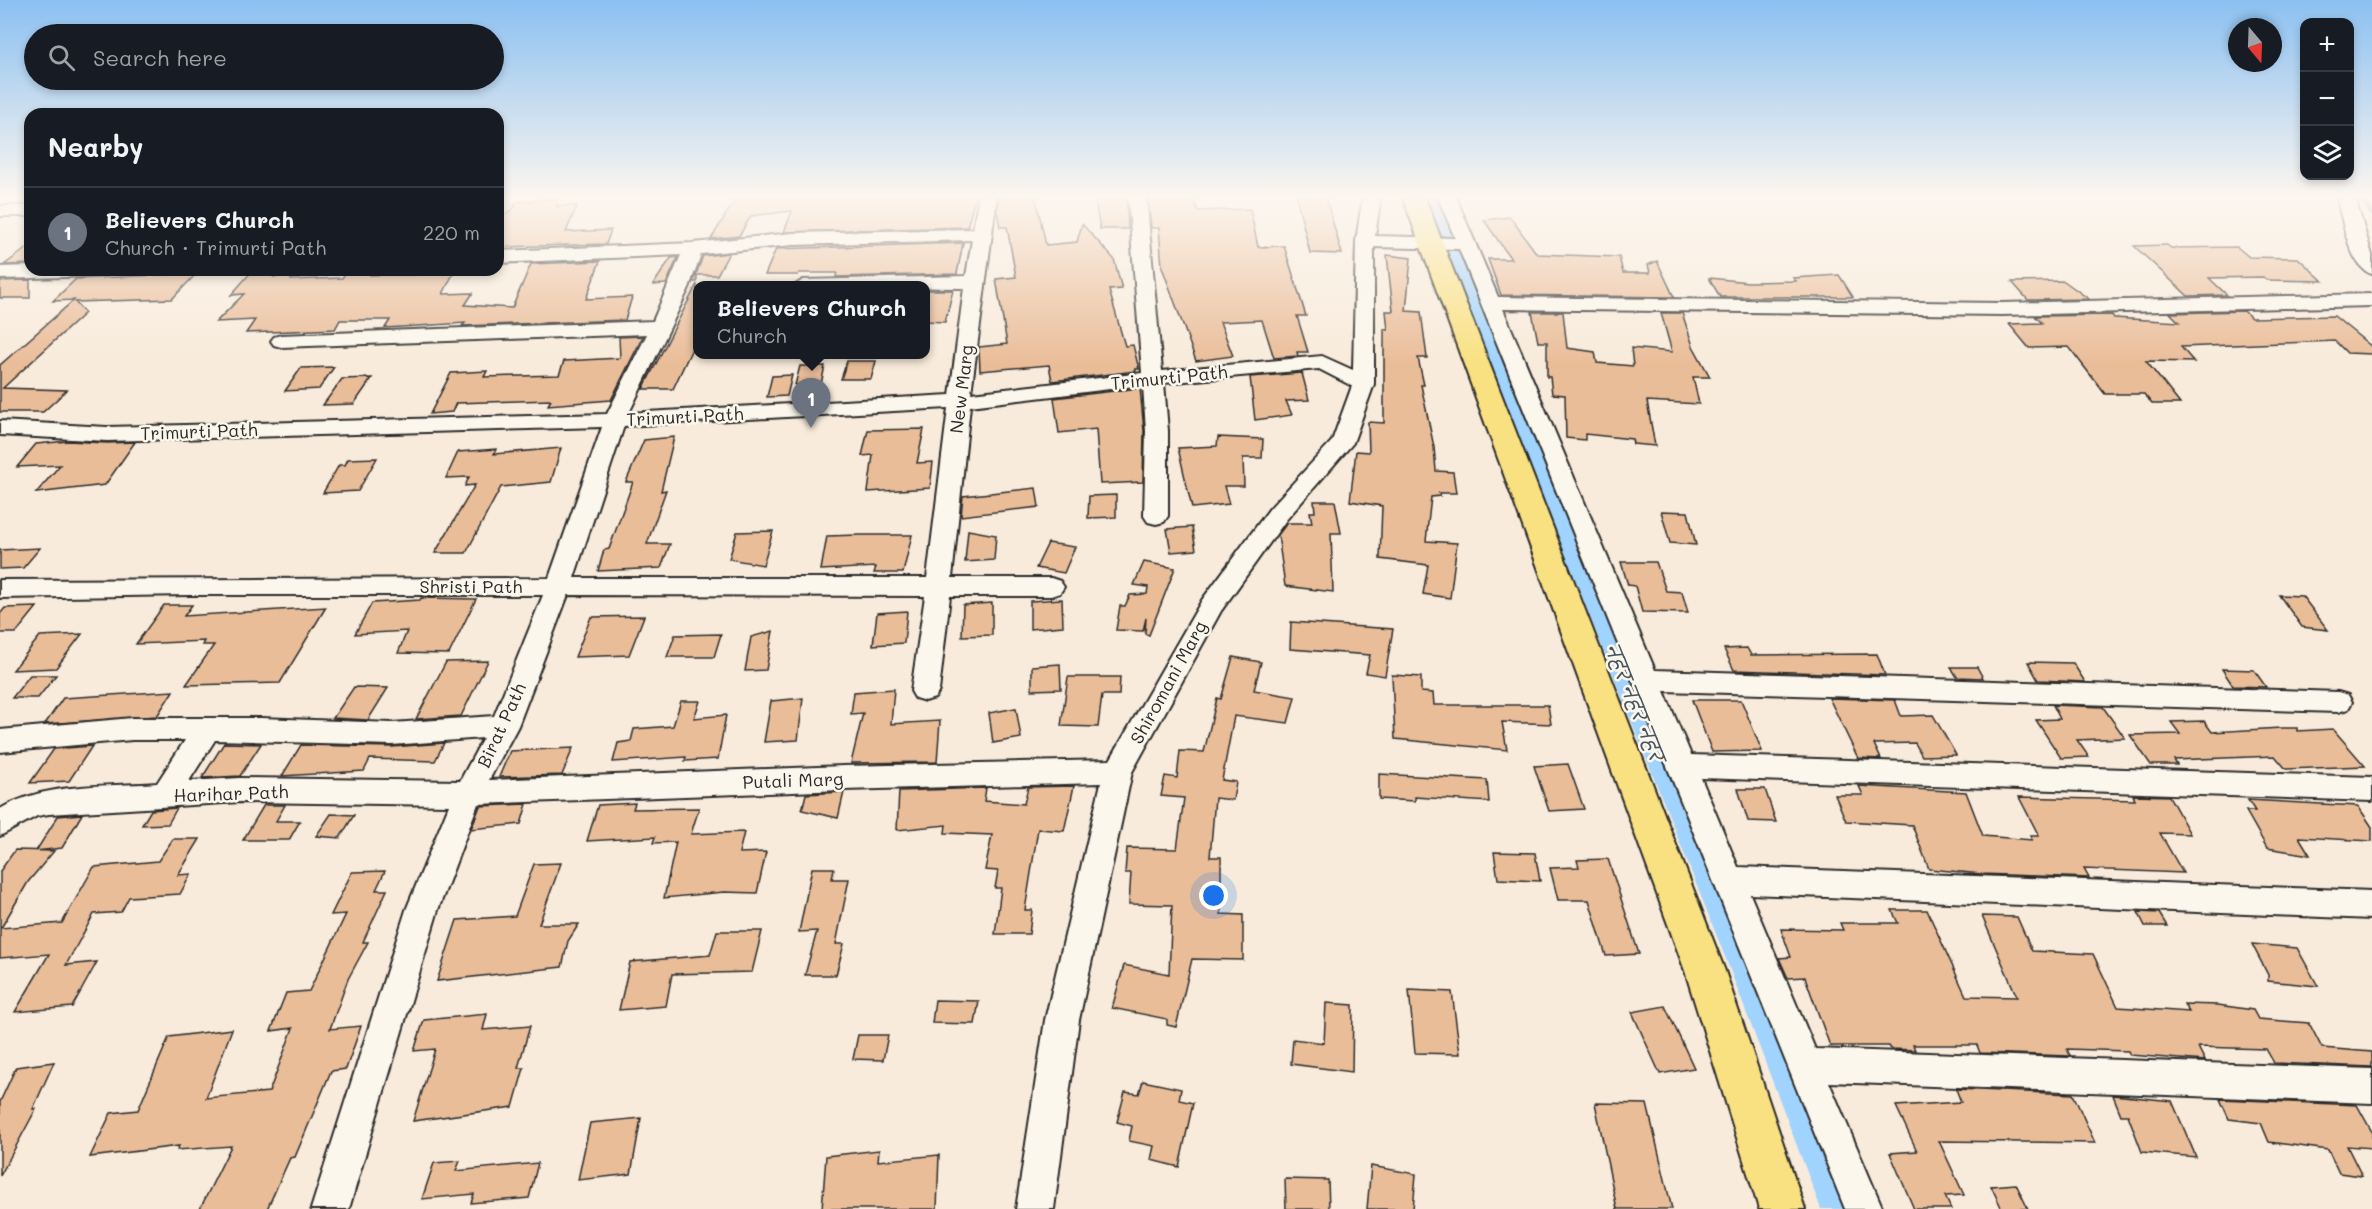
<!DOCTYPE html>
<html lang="en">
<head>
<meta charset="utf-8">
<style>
  body { margin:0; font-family:Mali,"Playpen Sans Deva",sans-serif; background:#242831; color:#f1f3f6 }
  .controls { position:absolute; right:18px; top:18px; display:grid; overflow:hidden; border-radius:12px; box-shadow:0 3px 9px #0003 }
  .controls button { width:54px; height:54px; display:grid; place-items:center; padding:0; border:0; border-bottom:2px solid #363941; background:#171b24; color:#f1f3f6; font:30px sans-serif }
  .compass { position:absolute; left:2228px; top:18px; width:54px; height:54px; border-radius:50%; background:#171b24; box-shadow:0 3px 9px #0003; rotate:161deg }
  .you { position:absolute; left:1214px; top:896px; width:21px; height:21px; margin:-15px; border:4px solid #fff; border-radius:50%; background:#1a73e8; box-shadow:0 0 0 9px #1a73e833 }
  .badge { display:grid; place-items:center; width:39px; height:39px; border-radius:50%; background:#c8321e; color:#fff; font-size:20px; font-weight:700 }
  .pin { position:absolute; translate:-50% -50px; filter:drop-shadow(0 2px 3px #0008) }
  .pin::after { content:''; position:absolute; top:32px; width:21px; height:18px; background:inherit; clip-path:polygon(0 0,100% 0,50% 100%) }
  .popup { position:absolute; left:693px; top:281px; width:237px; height:78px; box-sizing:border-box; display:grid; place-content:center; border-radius:12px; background:#171b24; filter:drop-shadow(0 2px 4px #0005); font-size:20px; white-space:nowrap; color:#9ea1a6 }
  .popup b { font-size:22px; color:#f1f3f6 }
  .popup::after { content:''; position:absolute; left:50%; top:100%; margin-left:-12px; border:12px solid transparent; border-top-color:#171b24 }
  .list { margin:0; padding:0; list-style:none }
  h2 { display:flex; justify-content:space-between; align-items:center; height:78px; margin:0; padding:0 24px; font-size:26px }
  h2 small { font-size:20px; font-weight:400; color:#9ea1a6 }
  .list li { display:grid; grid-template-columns:39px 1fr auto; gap:18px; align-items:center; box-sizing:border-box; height:90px; padding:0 24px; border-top:2px solid #363941 }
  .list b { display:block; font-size:22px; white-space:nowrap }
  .list p { margin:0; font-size:20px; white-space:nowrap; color:#9ea1a6 }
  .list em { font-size:20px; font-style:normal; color:#9ea1a6 }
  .icon { flex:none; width:33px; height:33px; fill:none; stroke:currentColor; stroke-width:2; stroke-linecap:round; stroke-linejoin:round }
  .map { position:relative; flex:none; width:2372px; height:1209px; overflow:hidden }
  .search { position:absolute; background:#171b24; box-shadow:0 3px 9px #0003; left:24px; top:24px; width:480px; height:66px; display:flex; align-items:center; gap:15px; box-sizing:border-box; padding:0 21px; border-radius:33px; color:#9ea1a6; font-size:22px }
  .panel { position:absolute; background:#171b24; box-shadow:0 3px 9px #0003; left:24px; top:108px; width:480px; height:168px; border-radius:18px }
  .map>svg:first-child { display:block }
</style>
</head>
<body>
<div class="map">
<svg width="2372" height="1209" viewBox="0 0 2372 1209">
  <rect width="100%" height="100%" fill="#f8ebdb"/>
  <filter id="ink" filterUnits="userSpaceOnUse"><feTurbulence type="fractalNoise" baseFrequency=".0167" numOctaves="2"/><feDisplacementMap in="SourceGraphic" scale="12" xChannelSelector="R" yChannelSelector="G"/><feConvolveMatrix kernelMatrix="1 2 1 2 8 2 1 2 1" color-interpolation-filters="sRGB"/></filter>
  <g filter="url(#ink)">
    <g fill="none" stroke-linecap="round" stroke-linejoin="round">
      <!-- stream -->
      <path stroke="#7190aa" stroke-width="6" d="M2364,195V201L2372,213"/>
      <!-- canal -->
      <path fill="#a0d3fe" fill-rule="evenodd" d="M1422,195H1440L1756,954L1859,1209H1821L1724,954Z"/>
    </g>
    <!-- building -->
    <g fill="#eabd99" stroke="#2b2b2b" stroke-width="1.5">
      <path d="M738,195H976L967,227L784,232L792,211L751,216L739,236L711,239Z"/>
      <path d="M999,195H1035L1046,245L1077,242L1082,224L1114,259L1122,289L1109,290L1125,346L1133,345L1139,369H1135L1136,371L1052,381L1049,365L980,371L979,347L1007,344L996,279L1016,277L1007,227H1000L997,211Z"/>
      <path d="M1105,195H1126L1128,229H1100L1094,196Z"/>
      <path d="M1148,195H1191L1198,211L1250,209L1258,247L1284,246L1306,316H1297L1308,352H1297L1298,356L1274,358L1262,320L1220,322L1233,356L1196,361L1162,267L1159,228H1151Z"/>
      <path d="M1296,195H1325L1342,254L1310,253Z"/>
      <path d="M557,199V206H577L566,232L611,230L606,244L498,247V220L514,208L516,202Z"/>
      <path d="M1510,217L1537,254L1619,257L1623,273H1650L1648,265L1657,261L1674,297L1501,295L1488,259H1511L1484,220Z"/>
      <path d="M963,243L957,274L836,277L837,273H799L798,275H765L776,249Z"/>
      <path d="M2167,245L2171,248L2237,247L2249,257L2298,258L2323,281L2266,280L2263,277L2209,278L2227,295L2188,296L2134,246Z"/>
      <path d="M30,246V264L4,265Z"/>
      <path d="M729,253L717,275H697V282H693L703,256Z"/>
      <path d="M1387,255L1411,258L1406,311L1421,312L1427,358H1418L1424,385H1421L1434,447L1436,471L1453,472L1456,493H1439L1440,496L1431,497L1426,541L1457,543L1450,598L1423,594L1428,565L1380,559L1382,506L1350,501L1356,451L1369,452L1368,422L1384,423V329L1388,330L1386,311H1393Z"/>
      <path d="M678,257L666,284L653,285L671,258Z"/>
      <path d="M600,261L586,299L632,297L625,320L462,326L465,323L385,328L390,320H340L335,329L246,333L255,320L216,322L244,294L231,295L252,271L279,270L274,277L294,276L291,280L342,278L347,271H373L370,275H413L455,270L443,294L473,293L465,305L512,308L531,264Z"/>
      <path d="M197,273L172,299L75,302L85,313L3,388L67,390L43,412H0V365L74,300L53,301L76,279Z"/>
      <path d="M1839,275L1853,297H1720L1709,278L1748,282L1796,281L1793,278Z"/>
      <path d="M30,280V298H0V281Z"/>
      <path d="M2064,281L2089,299L2028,300L2012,282Z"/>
      <path d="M697,284V338L673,389H643Z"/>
      <path d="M925,290H953L945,322L925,321Z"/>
      <path d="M2244,311L2251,318L2334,316L2372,347V354L2347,353L2335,341L2181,347L2194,362L2146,361L2180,404H2152L2144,394H2105L2069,347L2029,348L2009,324L2042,323L2035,316L2112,315L2114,318L2179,322L2170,313Z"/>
      <path d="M1532,312H1563L1567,348L1595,352L1597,363L1633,366L1631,348L1672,352L1661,313H1682L1693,346L1710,377H1693L1699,404L1647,401L1655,446L1633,444L1632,439L1585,434V440L1566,438L1565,395L1552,394L1550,377H1547V342H1538Z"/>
      <path d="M643,336L611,400L548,405L551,400L456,403L452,412L430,414L451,373L487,371L484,377L559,375L564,361L620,358L619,337Z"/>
      <path d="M847,361H876L871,379H841Z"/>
      <path d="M800,366H825L821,384L795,385Z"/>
      <path d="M334,367L319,389L285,391L301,368Z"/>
      <path d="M1302,373L1309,400L1286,401L1292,415L1255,420L1250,377Z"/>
      <path d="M792,375L787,396L767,397L772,376Z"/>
      <path d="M372,378L354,404L323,405L342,379Z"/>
      <path d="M1140,388L1144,431L1143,482L1100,484L1096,429L1059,433L1054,398Z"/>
      <path d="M924,429L917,463L933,462L930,488L868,492L873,455L862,456L868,430Z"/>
      <path d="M674,437L661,491L666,490L647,544H670L661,568L598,571L604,550L609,549L633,482H626L644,440Z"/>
      <path d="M1218,437L1263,439L1262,458H1243L1244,486H1224L1229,504L1192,508L1178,448L1217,446Z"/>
      <path d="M68,441L107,443L135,442L105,485L36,493L60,465L17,467L36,444Z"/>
      <path d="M561,448L551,482L501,487L466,553H435L475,485L465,486L469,477L446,478L458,452L496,449L494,454Z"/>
      <path d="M377,458L358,491L323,493L339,465H345L348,459Z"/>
      <path d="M1036,488L1039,507L961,516L963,496Z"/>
      <path d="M1116,495V517L1088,518L1089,496Z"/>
      <path d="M1314,501H1335L1341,533H1331L1333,592L1285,586L1278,535L1287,523H1312L1310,512H1315Z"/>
      <path d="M1661,511L1688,512L1696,545L1670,543Z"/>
      <path d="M1192,527L1196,550L1171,552L1167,529Z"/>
      <path d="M968,530L996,535L994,560L965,562Z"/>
      <path d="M773,531L763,565L729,559L737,532Z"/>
      <path d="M859,535H912L903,573H874L876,567L821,570L827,536Z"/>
      <path d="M1048,543L1075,547L1064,573L1036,568Z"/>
      <path d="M40,548L23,568L0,569V550Z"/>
      <path d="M1144,562L1175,568L1149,635L1145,634L1146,618L1143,631L1116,630L1120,606H1125L1130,595L1147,594L1148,587L1134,585Z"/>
      <path d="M1621,562H1656L1666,591L1682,592L1688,613L1642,612L1635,586L1628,585Z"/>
      <path d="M2279,595L2302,596L2328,630L2302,627Z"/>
      <path d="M421,598L476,599L449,654L398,653L407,631L355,634L372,603L420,600Z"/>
      <path d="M1062,599L1063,626L1030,629V601Z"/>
      <path d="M992,603V635L962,636L963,605Z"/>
      <path d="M164,605H192L184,616L326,607L280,683L186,685L214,645H202L204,641L136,644Z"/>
      <path d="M37,607L16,633H0V614L5,608Z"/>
      <path d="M907,611L904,643L873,645L877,613Z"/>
      <path d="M644,616L629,655L575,657L591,617Z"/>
      <path d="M1291,622L1393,629L1385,676L1366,673L1370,655L1290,649Z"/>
      <path d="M773,631L766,670L745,671L751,637Z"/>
      <path d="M82,634L56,668L13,670L40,636Z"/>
      <path d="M721,634L714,657H667L675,635Z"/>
      <path d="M1747,648L1751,655L1877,654L1885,675L1734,670L1724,649Z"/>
      <path d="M1233,657L1261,662L1254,690L1295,697L1288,723L1234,716L1222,780L1236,782L1233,800L1215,798L1210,857H1221V914L1243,915V960L1192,959L1176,1027L1167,1025V1019L1112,1008L1124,965L1169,974L1172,905L1129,904L1131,873H1125L1127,848L1177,849L1184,798L1161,796L1165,776L1177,778L1180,751L1204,752L1217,698L1221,699Z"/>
      <path d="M488,661L461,716L416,719L446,662Z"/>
      <path d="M2028,662L2073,663L2085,682L2038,680Z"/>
      <path d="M1060,664L1061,689L1032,690V666Z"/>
      <path d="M1951,667H1977L1983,678L1957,677Z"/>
      <path d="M2222,669L2254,670L2266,687L2233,686Z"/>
      <path d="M30,675H56L38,698H12Z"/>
      <path d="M1392,675L1421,677V692L1433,693L1434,705H1548L1551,724L1502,722L1507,750L1395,739Z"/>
      <path d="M1068,677H1120L1119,695H1102L1098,727L1061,726Z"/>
      <path d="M354,687L388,688L368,720L333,718Z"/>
      <path d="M894,689L891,724L940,721L937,762L851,763L863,713L851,714L854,692Z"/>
      <path d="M173,691L157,716L45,724L63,698Z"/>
      <path d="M803,698L798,740L764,742L771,701Z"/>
      <path d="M1829,698L1895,700L1901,716L1933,715L1956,755L1922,756L1915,743L1874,744L1881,759L1858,758Z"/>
      <path d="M1692,700H1741L1762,751L1712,752Z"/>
      <path d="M681,701H700L694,718L726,715L718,759L685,761L686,757L613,762L618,743L631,741L634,729L673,726Z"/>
      <path d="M2053,705L2103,707L2125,738L2077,740L2089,757L2061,758L2036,720L2060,719Z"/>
      <path d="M1016,708L1021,738L993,743L989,713Z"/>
      <path d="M2204,721L2212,732L2281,728H2297V731L2333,729L2365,766L2286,769L2275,756L2174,760L2177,765H2151L2130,735L2180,734L2171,722Z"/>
      <path d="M224,743L261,744L240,776L202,778Z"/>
      <path d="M444,743L435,761L370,759L364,771L282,776L301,745L392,747Z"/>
      <path d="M92,746L69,781L30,783L54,749Z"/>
      <path d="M573,748L562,775L499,777L510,751Z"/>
      <path d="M1568,764L1584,809L1549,811L1534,766Z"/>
      <path d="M1379,774L1487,780L1489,802L1415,797V801L1379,799Z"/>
      <path d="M1074,786L1064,831L1038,829L1025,910H1032L1029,934H995L1001,888H995L998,871L985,870L992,835L945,833L946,825L897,830L899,791L986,788L984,801L1024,804L1028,787Z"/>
      <path d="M1859,786L1966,792L1983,836L2032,840L2030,836H2039L2019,797L2135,800L2133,795L2169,796L2190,834L2160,833L2183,873L2084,869L2089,878L1982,874L1929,869L1912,825L1846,821L1835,795H1863Z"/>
      <path d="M1738,789H1765L1776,822L1748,821Z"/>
      <path d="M844,792L838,818L802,810L806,794Z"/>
      <path d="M2248,800L2358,806L2372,827V841L2299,837L2310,855L2267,848L2246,811H2255Z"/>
      <path d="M635,803L633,809L699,808L691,834L744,832L739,853L766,852L757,893L724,892L664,898L676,842L653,843L655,837L587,841L598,805Z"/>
      <path d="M527,804L521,824L471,829L480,806Z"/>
      <path d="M264,805H285L276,821H300L289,840H243Z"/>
      <path d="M177,808L168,824L142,825L151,810Z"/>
      <path d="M82,814L62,848L36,851L58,816Z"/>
      <path d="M331,814L354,815L340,838L316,836Z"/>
      <path d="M173,839H200L178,875L191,874L180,894L129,897L121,912L94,914L66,965L97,962L72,1007L15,1012L49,954L0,958V871L15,850L54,851L28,882L1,928L62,923L94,867L158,861Z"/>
      <path d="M1494,852L1535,853L1540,881L1498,879Z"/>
      <path d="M1608,859L1639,954L1606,956L1589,900H1558L1550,868L1579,867L1577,860Z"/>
      <path d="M561,863L539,924H579L568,941L562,967L437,981L457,920L515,916L534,864Z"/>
      <path d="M812,868H834L832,879H849L836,944H844L836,975H805L817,931L799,932Z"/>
      <path d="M385,871L376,890H387L363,942H368L348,979L330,1029L361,1026L346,1069L331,1071L295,1157L290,1158L267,1209H200L231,1146L177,1150L179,1146L90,1157L111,1113L138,1110L169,1037L232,1029L206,1098L269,1092L293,1028L271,1031L286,993L309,991L346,914L331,915L352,872Z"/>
      <path d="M1892,910H1927L1966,996L2017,997L1982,916L2017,917L2032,951L2093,954L2118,1007L2189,1012L2184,1004L2218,1005L2253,1010L2258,1019L2309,1023L2322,1048L2372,1052V1067L2274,1063L2266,1049L2198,1047L2205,1061L2130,1055L2128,1051L2067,1049L2070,1056L1980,1053L1977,1045H1913L1915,1050L1891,1049L1889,1046H1830L1805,977L1788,978L1779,958L1791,957L1781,929L1843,930L1840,923H1898Z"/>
      <path d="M2138,912L2159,913L2167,926H2145Z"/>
      <path d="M717,931H762L752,972L672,974L666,1006L619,1010L630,962L710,955Z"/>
      <path d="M2252,944L2297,948L2318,986L2268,981V975Z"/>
      <path d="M1409,990L1452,992L1460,1054L1415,1053Z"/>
      <path d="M935,1000L979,1001L975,1024L932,1023Z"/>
      <path d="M1326,1003L1353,1005L1352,1072L1291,1064L1293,1039L1324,1043Z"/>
      <path d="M1665,1006L1694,1068L1660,1074L1632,1012Z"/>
      <path d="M487,1014L483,1030L530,1026L518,1068H524L513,1107L413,1121L435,1049L414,1051L424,1020Z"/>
      <path d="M858,1035H888L883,1060L853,1059Z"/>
      <path d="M54,1062L33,1109H36L0,1176V1102L16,1067Z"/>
      <path d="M1143,1081L1181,1089L1179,1100L1193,1103L1179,1167L1151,1160L1154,1146L1129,1141L1132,1126L1117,1122L1125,1092L1139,1094Z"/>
      <path d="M1956,1089L2073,1094L2095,1143L1939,1141L1964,1195L1945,1196L1951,1209H1914L1890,1153L1917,1151L1896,1106L1961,1102Z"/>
      <path d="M2113,1095L2172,1101L2196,1157L2142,1152L2128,1115H2121Z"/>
      <path d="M2220,1099L2357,1105L2372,1132V1148L2347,1146L2362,1176L2339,1173L2328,1150L2269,1142L2261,1123L2229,1119Z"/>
      <path d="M1595,1103L1647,1104L1672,1209H1617Z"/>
      <path d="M641,1118L631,1174L578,1180L590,1123Z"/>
      <path d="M879,1150L878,1161L939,1155L937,1209H822L826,1156Z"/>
      <path d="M460,1161L456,1171L538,1163L529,1198L471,1203L474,1194L422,1199L434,1163Z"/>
      <path d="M1371,1166L1416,1174L1413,1209H1367Z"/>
      <path d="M1285,1179L1328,1180L1329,1209H1286Z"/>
      <path d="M2016,1184L2028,1209H2002L1991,1186Z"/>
    </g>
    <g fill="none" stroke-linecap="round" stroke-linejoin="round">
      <defs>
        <g id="minor">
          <path d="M979,195H997L971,393L1142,373L1128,195H1146L1162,371L1322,356L1353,370L1356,241L1363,195H1381L1375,236L1455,238L1437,195H1455L1498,297L2002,303L2372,294V306L2002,315L1503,309L1655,670L2338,692L2348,695L2352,702L2348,709L2338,712L1664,691L1691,755L2372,777V801L1701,778L1738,867L2372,891V919L1750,894L1815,1049L2372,1069V1103L1829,1082L1883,1209H1845L1459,249L1374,247V384L1353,443L1286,520L1221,611L1132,772L1079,1020L1054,1209H1016L1045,1020L1101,783L843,790L478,804L438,910L349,1209H311L406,910L449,805L240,802L49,814L37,816L0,836V809C46,782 104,787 157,783L185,740H132L0,752V730L132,718H261L392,723L494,716L543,595H189L0,598V580L549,578L602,427L107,441L0,435V421L107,427L607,414L647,334L281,347L274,345L271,341L274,337L281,335L653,321L681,255L498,263V251L693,243L793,233L973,229ZM972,240L966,276L803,280L794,286L964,288L950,395L629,413L689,288L701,254L793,245ZM1319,369L1352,386L1332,441L1270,508L1202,600L1110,760L843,766L489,780L518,726L568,595L925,596L911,691L915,698L925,701L935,698L939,691L950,596H1051L1060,593L1064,587L1060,581L1051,578H952L970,406L1143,385L1146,431L1144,516L1148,522L1156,524L1164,522L1168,516V431L1164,383ZM948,408L927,578H574L624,426ZM483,738L460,781L240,778L189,781L215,740L392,745Z"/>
          <path d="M2336,195H2354L2372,255V274C2349,268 2342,216 2336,195Z"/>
          <rect x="0" y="206" width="30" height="10"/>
          <path d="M30,266V270H106L97,276L0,279V267Z"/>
        </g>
        <path id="major" d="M1402,195H1424L1725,971L1805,1209H1759L1685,971Z"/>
      </defs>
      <!-- minor casing -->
      <use href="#minor" stroke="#2b2b2b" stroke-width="4"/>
      <!-- major casing -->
      <use href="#major" stroke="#2b2b2b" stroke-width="4"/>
      <!-- minor -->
      <use href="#minor" fill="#fbf7ec" fill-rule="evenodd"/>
      <!-- major -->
      <use href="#major" fill="#f9e181" fill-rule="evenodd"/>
    </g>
  </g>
  <!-- sky -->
  <linearGradient id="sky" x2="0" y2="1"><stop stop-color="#8bc0f1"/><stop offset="0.54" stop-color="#fcf6ef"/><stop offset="1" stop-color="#fcf6ef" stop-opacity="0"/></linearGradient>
  <rect width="2372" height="364" fill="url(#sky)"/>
  <g text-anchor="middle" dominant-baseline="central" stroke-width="5" stroke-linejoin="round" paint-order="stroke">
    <!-- street labels -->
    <g font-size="18" fill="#2b2b2b" stroke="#fbf7ec">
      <text transform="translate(1169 377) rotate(-6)">Trimurti Path</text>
      <text transform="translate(961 389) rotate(-83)">New Marg</text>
      <text transform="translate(685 416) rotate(-3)">Trimurti Path</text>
      <text transform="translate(199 431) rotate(-2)">Trimurti Path</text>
      <text x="471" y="586">Shristi Path</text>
      <text transform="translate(1168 682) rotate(-61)">Shiromani Marg</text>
      <text transform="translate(501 725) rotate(-65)">Birat Path</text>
      <text transform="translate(793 780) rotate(-2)">Putali Marg</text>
      <text transform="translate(231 793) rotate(-2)">Harihar Path</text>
    </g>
    <!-- water labels -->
    <g font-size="20" font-style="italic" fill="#485560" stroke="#fbf7ec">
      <text transform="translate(1635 702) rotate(68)">नहर नहर नहर</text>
    </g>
  </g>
</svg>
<div class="controls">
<button>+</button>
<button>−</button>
<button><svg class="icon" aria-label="layers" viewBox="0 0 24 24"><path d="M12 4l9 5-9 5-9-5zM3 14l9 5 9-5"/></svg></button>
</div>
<svg class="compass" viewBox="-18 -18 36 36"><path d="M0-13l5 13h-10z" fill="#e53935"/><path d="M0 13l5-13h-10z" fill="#9ea1a6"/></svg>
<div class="you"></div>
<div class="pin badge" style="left:811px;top:428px;background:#6b7280">1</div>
<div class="popup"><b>Believers Church</b>Church</div>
<div class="search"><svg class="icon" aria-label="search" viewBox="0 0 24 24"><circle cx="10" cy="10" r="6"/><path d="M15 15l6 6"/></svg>Search here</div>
<section class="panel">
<h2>Nearby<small></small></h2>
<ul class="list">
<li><span class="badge" style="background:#6b7280">1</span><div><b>Believers Church</b><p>Church · Trimurti Path</p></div><em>220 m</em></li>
</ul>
</section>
</div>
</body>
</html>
